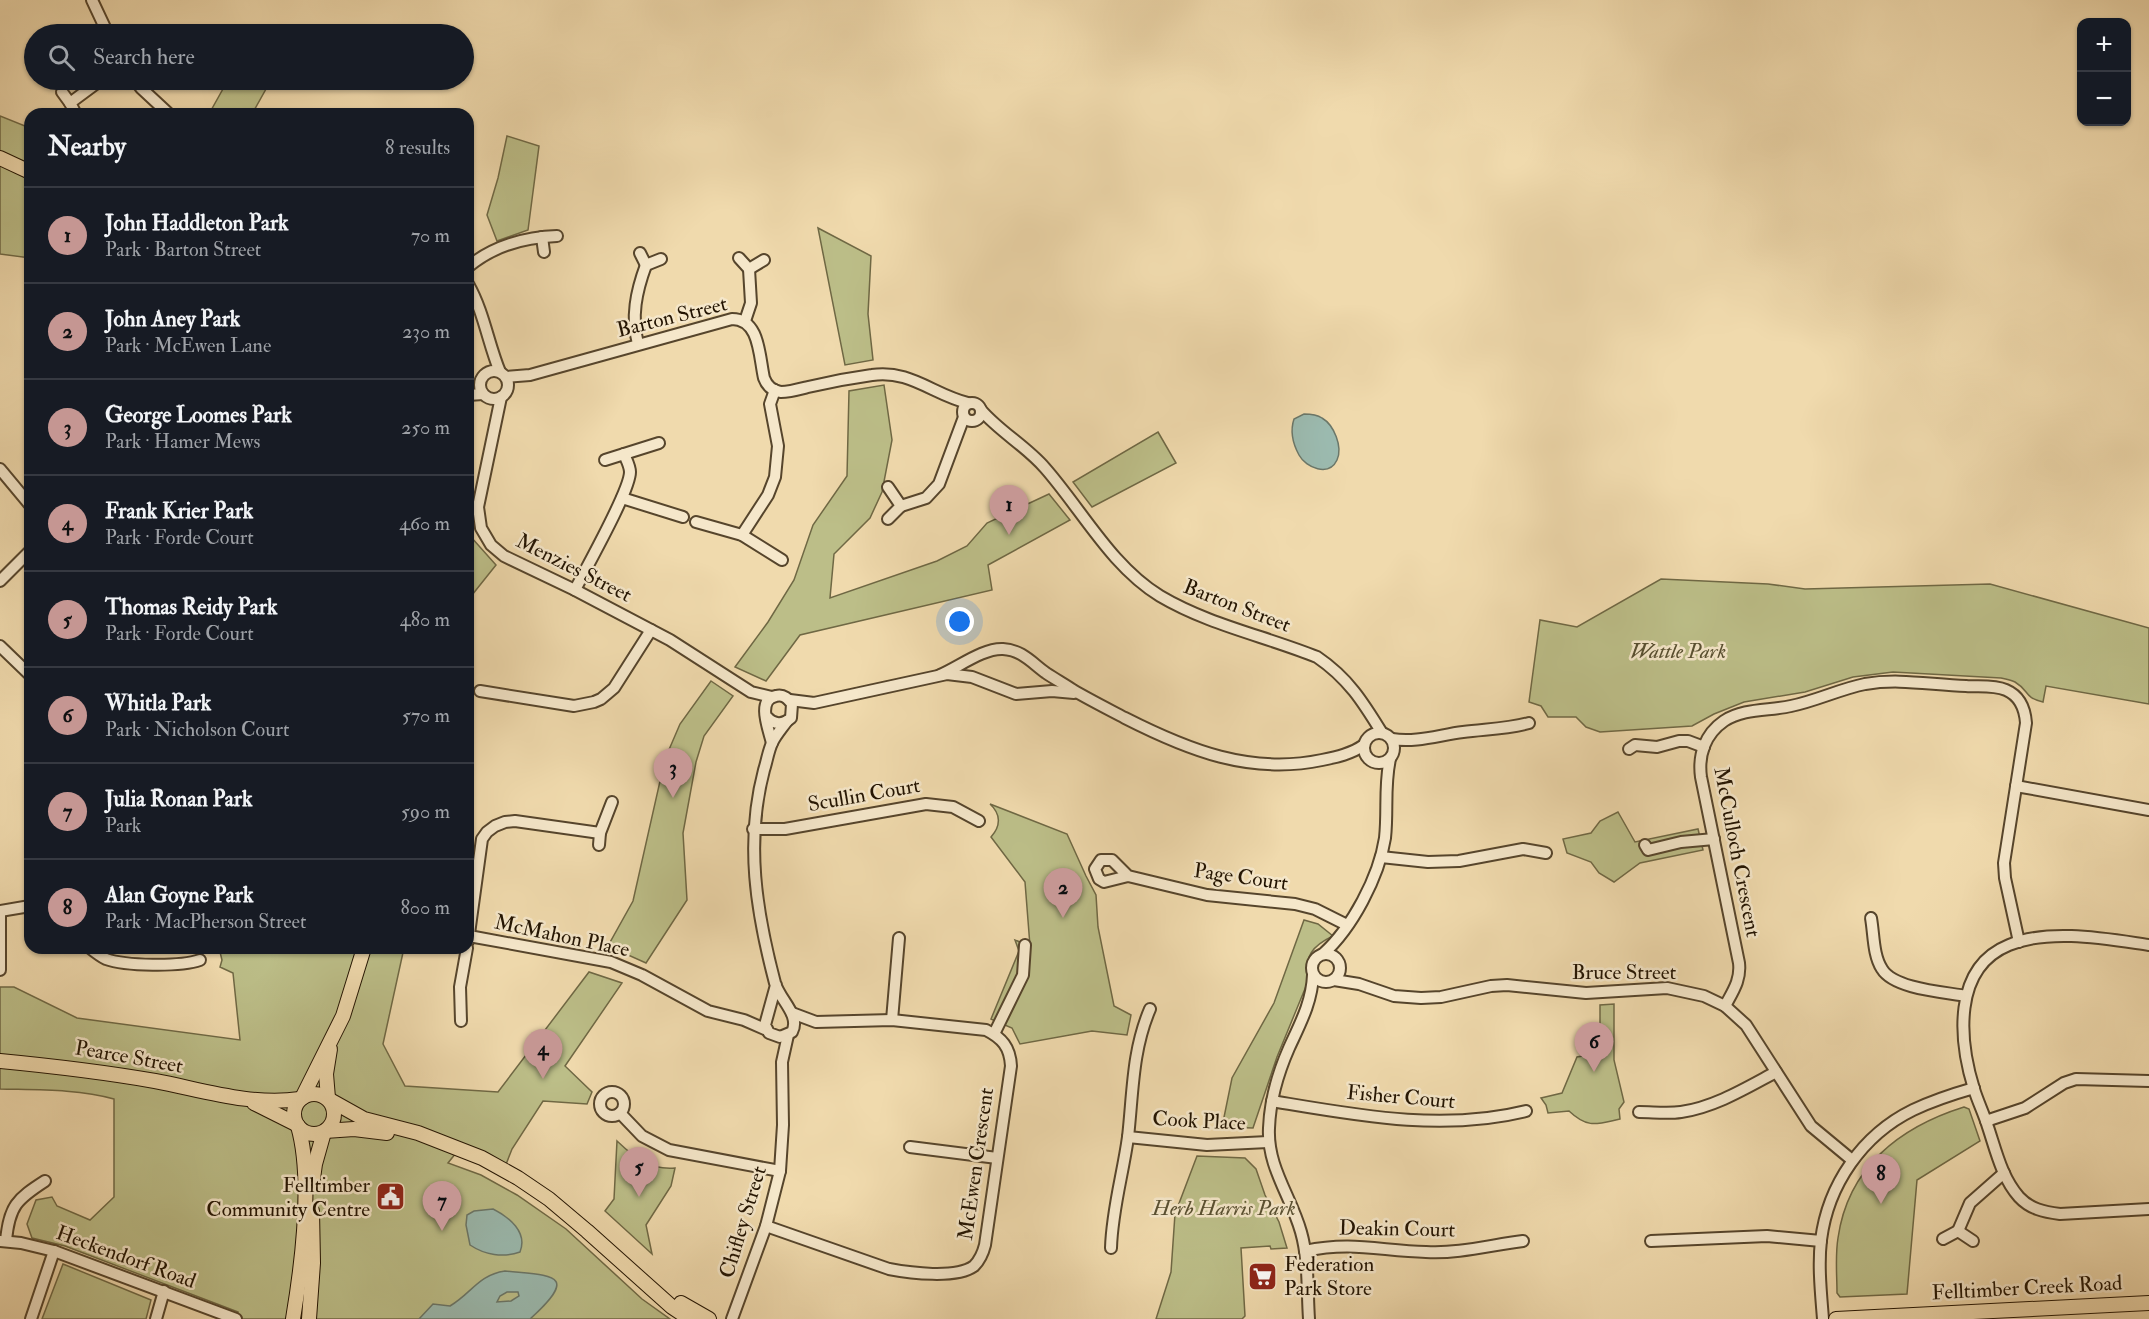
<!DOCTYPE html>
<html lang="en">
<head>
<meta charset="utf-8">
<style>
  body { margin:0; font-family:"IM FELL Double Pica",serif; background:#242831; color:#f1f3f6 }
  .controls { position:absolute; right:18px; top:18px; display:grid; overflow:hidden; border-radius:12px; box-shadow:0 2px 4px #0004 }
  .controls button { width:54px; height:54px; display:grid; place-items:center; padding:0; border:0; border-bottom:2px solid #363941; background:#171b24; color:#f1f3f6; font:30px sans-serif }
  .you { position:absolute; left:960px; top:622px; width:21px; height:21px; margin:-15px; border:4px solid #fff; border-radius:50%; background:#1a73e8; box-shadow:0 0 0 9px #1a73e833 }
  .badge { display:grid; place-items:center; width:39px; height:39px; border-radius:50%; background:#c59692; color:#111; font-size:20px; font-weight:700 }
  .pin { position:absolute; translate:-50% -50px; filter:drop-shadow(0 2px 3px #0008) }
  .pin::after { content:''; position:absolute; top:32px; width:21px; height:18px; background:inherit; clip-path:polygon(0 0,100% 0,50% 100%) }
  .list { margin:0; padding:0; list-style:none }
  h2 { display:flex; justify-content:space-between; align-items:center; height:78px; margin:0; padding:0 24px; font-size:26px }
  h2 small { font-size:20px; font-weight:400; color:#9ea1a6 }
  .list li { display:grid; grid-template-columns:39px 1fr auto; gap:18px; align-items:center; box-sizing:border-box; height:96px; padding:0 24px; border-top:2px solid #363941 }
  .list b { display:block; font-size:22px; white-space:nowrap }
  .list p { margin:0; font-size:20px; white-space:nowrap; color:#9ea1a6 }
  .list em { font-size:20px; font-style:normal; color:#9ea1a6 }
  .icon { flex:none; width:33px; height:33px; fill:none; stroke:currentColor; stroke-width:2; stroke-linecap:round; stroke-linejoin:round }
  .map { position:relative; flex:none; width:2149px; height:1319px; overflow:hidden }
  .search { position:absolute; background:#171b24; box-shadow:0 2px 4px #0004; left:24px; top:24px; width:450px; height:66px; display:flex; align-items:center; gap:15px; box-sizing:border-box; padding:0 21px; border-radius:33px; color:#9ea1a6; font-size:22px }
  .panel { position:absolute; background:#171b24; box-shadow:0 2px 4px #0004; left:24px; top:108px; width:450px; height:846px; border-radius:18px }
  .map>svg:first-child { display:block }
</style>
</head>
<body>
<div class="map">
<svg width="2149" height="1319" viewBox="0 0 2149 1319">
  <rect width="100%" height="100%" fill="#f0daad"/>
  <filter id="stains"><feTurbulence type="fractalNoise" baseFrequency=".00333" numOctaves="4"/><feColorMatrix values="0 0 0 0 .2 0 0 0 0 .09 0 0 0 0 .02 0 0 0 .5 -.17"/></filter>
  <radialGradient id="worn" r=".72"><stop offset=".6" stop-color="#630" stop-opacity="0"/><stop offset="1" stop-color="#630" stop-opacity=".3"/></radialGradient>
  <!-- green -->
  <g fill="#bcbe88" stroke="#6f6844" stroke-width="1.5">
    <path d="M228,80H271L252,114H209Z"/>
    <path d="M0,116L30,128V258L0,254Z"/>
    <path d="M507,136L539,146L528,230L497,241L487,215L498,178Z"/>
    <path d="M818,228L871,256L868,314L873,360L845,365Z"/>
    <path d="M884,385L892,440L882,492L870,518L834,554L830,598L937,561L967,546L987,523L1049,494L1070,520L988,565L992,590L800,635L766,681L735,667L768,622L794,580L813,525L847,476L849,391Z"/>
    <path d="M1158,432L1176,463L1092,507L1073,482Z"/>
    <path d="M471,537L496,565L468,600V541Z"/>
    <path d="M1661,579L1768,584L1805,589L1990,584L2149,628V704L2046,686L2043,702C2023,697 2030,691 2015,682C2011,680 2006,679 2001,678L1893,672L1853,677L1805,692L1744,702L1714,714L1692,726L1600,732L1586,727L1576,717H1548L1541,706L1529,702L1540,620L1577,627Z"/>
    <path d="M711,681L733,696L704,736L696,762L683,833L687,900L646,963L608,946L633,901L665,759L680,724Z"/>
    <path d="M990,804L1067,834L1086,876L1096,895L1098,927L1114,1006L1131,1015L1127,1035L1092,1031L1020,1044L1012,1028L991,1019L1019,951L1015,940L1030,946L1025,882L991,837C1001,826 1001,814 990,804Z"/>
    <path d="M1618,812L1635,842L1698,829L1703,850L1640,863L1614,882L1599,873L1591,862L1567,853L1563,839L1591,833L1600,821Z"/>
    <path d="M1304,920L1318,924L1333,936C1312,946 1304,956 1309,979L1277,1057L1253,1128L1222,1127L1232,1078L1274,1003Z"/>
    <path d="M219,948H404L383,1044L405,1086L498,1092L589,972L622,983L565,1066L592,1092L587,1104L543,1101L512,1149L505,1167L460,1148L448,1163L481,1175L517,1195L566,1229L642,1299L670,1319H236L238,1312L65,1246L32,1238L27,1224L36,1200L52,1197L57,1206L90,1220L114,1197V1099C78,1089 37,1090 0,1089V987H14L77,1018L240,1040L233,973L220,967L222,960Z"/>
    <path d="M1614,1004V1060L1624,1102L1619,1109L1620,1119C1597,1124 1588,1129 1569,1111L1548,1113L1546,1105L1541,1098L1562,1093L1577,1057L1600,1053V1005Z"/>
    <path d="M1964,1107L1969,1109L1980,1141L1917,1180L1907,1294L1840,1297L1837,1293C1837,1275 1835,1256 1838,1238C1848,1167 1900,1127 1964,1107Z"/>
    <path d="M617,1141C635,1158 649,1170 675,1168L671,1186L646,1225L652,1254L605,1211L614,1199Z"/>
    <path d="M1197,1156L1245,1158L1256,1169L1265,1195L1279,1222L1287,1248L1271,1249L1270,1246L1241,1248L1245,1316L1242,1319H1156L1171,1272L1175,1214Z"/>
    <path d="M63,1264L151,1300L146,1319H42Z"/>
  </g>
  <!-- water -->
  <g fill="#9bbaaf" stroke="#6b7769" stroke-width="1.5" fill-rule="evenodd">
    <path d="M1304,414C1310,414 1316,414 1322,418C1334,425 1343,447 1337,460C1329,477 1306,468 1299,455C1293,444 1290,431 1294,419Z"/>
    <path d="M493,1209C509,1217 528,1232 520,1252C503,1258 485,1255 470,1245L466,1225L467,1215L474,1211Z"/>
    <path d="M505,1271C552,1276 581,1273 530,1319H419L433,1304L450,1306C472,1293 478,1275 505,1271ZM507,1292H518L519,1296L511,1301L497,1302L500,1296Z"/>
  </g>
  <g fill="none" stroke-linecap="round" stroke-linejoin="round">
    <defs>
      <g id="minor">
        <path d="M92,0L108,34"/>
        <path d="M135,80L141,88L169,114"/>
        <path d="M62,92L70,103"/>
        <path d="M76,114L70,103L101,80"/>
        <path d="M542,237L544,252"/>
        <path d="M640,253L646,265L661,259"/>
        <path d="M739,258L749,269L764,260"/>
        <path d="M468,267C493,246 526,237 557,236"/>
        <path d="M468,284C484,312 488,343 500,372"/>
        <path d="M745,321L751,303L749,269"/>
        <path d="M638,344C631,317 636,292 646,265"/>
        <circle cx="494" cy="385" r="14"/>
        <path d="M506,377L530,375L732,319C760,319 759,356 764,378C767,386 772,391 781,392C789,392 800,389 808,387C829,382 850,378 872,375C909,369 934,395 968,403"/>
        <path d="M468,395L483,394"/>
        <path d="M501,397L478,507L481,528L491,545L504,556L575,590L670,640L751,692L772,697"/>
        <circle cx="972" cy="412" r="9"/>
        <path d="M981,410C1000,432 1026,446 1045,468C1082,510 1111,566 1160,596C1209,625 1265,636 1317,657C1348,678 1363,702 1382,733"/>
        <path d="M605,460L659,443"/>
        <path d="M0,469L30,505"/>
        <path d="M888,487L901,506L888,519"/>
        <path d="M622,498L683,517"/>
        <path d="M901,506L926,498L939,484L964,417"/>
        <path d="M696,522L742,535L782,560"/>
        <path d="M742,535L768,495L775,477L778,446L770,404L775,390"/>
        <path d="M0,581L30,551"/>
        <path d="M575,590C586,568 630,491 630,472C630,466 626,459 624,454"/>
        <path d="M0,646L30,675"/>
        <path d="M940,675C959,667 983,648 1003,649C1022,650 1032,663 1046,673C1055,679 1064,684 1073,690C1090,700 1108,709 1125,718C1188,750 1250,775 1322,760C1337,757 1351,754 1364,745"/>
        <path d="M480,691L574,706L594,702L601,699L614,688L651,630"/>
        <path d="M790,700L814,703L947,674L972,677L1016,694L1052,691L1074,693"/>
        <path d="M767,717C774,725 783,725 791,718L792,704C788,699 784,694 776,696C756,699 769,730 772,743"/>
        <circle cx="1379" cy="748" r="15"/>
        <path d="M1392,739C1416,743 1439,735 1463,732C1486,729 1507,729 1529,723"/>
        <path d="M1629,749L1635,745L1657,747L1679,741H1688L1704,747"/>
        <path d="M2016,786L2149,810"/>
        <path d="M753,829H785L926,804L953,807L979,821"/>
        <path d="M599,845L600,833L612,802"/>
        <path d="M1645,845L1648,850L1681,842L1714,839"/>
        <path d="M1381,857L1428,862L1459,861L1523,849L1546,853"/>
        <path d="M1128,876L1112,860H1101L1095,869L1099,879L1104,882L1128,876L1207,895L1295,904L1315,909L1347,925"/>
        <path d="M0,911V970"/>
        <path d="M0,911L30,906"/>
        <path d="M1871,918C1874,935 1873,955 1882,969C1894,989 1944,992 1966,996"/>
        <path d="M469,936L611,962L642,975L708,1011L744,1020L767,1030"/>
        <path d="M468,941L482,839L487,832L495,826L505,822L515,821L600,833"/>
        <path d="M2149,945C2107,939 2050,928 2009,945C1952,968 1959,1041 1974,1089C1978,1102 1984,1114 1988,1127C1996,1151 2002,1178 2019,1197C2030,1209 2044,1212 2060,1214L2149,1209"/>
        <path d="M90,948C95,952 100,956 106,959C125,966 180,967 200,960"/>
        <circle cx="1326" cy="968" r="14"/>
        <path d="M1323,954C1352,928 1379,877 1385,838C1388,811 1384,785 1390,759"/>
        <path d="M1334,980L1359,984L1394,996L1421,998L1441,997L1491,986L1507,985L1586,993L1667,988L1704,996L1725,1006L1746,1025L1811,1126L1852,1160"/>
        <path d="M776,985L765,1025L769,1033L780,1037L792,1032C801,1015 779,999 775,983C756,911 745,842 764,770C767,761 768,752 772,743C775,736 782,728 787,721"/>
        <path d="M1725,1006C1733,991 1741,980 1739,963L1701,777C1698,755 1705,734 1724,721C1744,708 1769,711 1791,706C1816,701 1840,689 1865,684C1900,678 1931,685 1966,686C1979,687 1994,685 2006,690C2020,696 2025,709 2026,723L2004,863L2005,878L2019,942"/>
        <path d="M892,1020L899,938"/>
        <path d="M461,1021L460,987L467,948"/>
        <path d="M994,1034L1023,975L1025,945"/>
        <circle cx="612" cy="1104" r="12"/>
        <path d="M1272,1101C1356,1115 1442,1132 1526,1111"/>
        <path d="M1639,1112C1653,1112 1667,1114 1681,1112C1715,1107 1746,1088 1776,1072"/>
        <path d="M620,1113L642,1136L669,1150L780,1171"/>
        <path d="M1986,1121L2025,1108L2064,1083L2076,1079L2149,1081"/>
        <path d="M1128,1137L1207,1145L1268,1142"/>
        <path d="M910,1147L997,1158"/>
        <path d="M766,1226L889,1269C910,1273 956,1279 974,1266C980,1260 983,1253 985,1245L1011,1066C1010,1047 1002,1038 986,1030L892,1020L816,1022L792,1013"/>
        <path d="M1958,1231L1970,1203L2004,1173"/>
        <path d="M1943,1239L1958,1231L1973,1241"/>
        <path d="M0,1241L21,1243L54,1251L236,1319"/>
        <path d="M6,1241C9,1206 17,1199 45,1181"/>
        <path d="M1651,1241L1767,1236L1821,1241"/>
        <path d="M1111,1248C1112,1210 1123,1174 1128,1137C1133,1093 1132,1051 1150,1009"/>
        <path d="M1305,1251C1352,1241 1381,1251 1426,1252C1458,1254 1491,1245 1523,1241"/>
        <path d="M31,1319L54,1251"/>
        <path d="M156,1319L164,1291"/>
        <path d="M732,1319L766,1226L780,1171L783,1125L782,1062L788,1035"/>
        <path d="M1309,1319C1307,1290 1309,1260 1301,1232C1291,1196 1267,1167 1269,1128C1270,1100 1278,1073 1289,1048C1300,1024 1312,1002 1313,975"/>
        <path d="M1823,1319C1821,1293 1818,1266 1821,1240C1828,1185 1862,1135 1913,1110C1932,1101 1953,1094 1974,1088"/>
      </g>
      <g id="major">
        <path d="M0,158L30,172"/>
        <path d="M0,1061C52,1066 103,1072 155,1081C203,1090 250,1106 300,1099"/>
        <circle cx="314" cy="1114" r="20"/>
        <path d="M302,1098L343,1016L364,948"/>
        <path d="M328,1098L326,1074L330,1049"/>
        <path d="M330,1100L364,1119L418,1133L482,1158L518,1178L549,1199L587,1231L672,1307L690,1319"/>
        <path d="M254,1103L296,1124"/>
        <path d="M325,1131L354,1129L387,1133"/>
        <path d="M312,1186L315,1164L324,1132"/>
        <path d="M681,1303L709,1319"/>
        <path d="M293,1319C302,1265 313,1178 298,1126"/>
        <path d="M309,1319L313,1263L312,1211"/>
        <path d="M1836,1319L2149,1303"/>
      </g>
    </defs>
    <!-- minor casing -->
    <use href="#minor" stroke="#56452c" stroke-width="14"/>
    <!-- major casing -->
    <use href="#major" stroke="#221301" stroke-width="16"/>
    <!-- minor -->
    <use href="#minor" stroke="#f5e7ca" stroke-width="10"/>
    <!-- major -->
    <use href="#major" stroke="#f0daad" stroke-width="14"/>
  </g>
  <!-- icons -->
  <defs>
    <symbol id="civic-square" viewBox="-11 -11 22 22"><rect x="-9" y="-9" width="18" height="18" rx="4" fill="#8f2418" stroke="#f5e7ca"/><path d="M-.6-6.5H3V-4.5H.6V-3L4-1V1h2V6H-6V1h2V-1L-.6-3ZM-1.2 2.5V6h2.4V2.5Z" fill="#fff"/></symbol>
    <symbol id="supermarket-square" viewBox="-11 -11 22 22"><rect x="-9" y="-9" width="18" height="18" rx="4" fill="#8f2418" stroke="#f5e7ca"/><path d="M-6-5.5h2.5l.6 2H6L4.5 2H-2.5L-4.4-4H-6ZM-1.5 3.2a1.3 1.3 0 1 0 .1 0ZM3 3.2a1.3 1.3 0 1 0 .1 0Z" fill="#fff"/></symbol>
  </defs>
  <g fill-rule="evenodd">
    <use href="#civic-square" x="374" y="1180" width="33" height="33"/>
    <use href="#supermarket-square" x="1246" y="1260" width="33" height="33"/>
  </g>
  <g text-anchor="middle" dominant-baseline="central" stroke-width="5" stroke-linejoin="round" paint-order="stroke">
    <!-- street labels -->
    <g font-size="21" fill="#221301" stroke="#f5e7ca">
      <text transform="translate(672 317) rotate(-14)">Barton Street</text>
      <text transform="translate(574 568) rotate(27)">Menzies Street</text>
      <text transform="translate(1237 606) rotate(21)">Barton Street</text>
      <text transform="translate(864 795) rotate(-10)">Scullin Court</text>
      <text transform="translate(1737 852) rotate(79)">McCulloch Crescent</text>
      <text transform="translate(1241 877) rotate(8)">Page Court</text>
      <text transform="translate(562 936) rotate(12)">McMahon Place</text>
      <text x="1624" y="972">Bruce Street</text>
      <text transform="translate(129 1057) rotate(10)">Pearce Street</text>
      <text transform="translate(1401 1097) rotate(5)">Fisher Court</text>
      <text transform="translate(1199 1121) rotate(3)">Cook Place</text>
      <text transform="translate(976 1164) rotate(-82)">McEwen Crescent</text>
      <text transform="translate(743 1222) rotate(-73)">Chifley Street</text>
      <text transform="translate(1397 1229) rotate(1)">Deakin Court</text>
      <text transform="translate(126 1257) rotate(20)">Heckendorf Road</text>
      <text transform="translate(2027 1288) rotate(-3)">Felltimber Creek Road</text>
    </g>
    <!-- park labels -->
    <g font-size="21" font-style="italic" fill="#584f30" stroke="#f5e7ca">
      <text x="1678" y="651">Wattle Park</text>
      <text x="1224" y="1208">Herb Harris Park</text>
    </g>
    <!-- poi labels -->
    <g font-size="21" fill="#221301" stroke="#f5e7ca" text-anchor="end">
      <text x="370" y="1185">Felltimber<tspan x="370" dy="24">Community Centre</tspan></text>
      <text x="1284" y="1264" text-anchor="start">Federation<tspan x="1284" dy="24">Park Store</tspan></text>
    </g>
  </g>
  <rect width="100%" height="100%" filter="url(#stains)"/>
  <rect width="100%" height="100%" fill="url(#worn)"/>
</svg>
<div class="controls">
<button>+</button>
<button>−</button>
</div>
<div class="you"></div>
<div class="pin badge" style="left:1009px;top:535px">1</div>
<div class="pin badge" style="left:1063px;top:918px">2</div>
<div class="pin badge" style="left:673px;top:798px">3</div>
<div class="pin badge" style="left:543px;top:1079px">4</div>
<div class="pin badge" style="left:639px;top:1197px">5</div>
<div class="pin badge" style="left:1594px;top:1072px">6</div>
<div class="pin badge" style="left:442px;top:1231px">7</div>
<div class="pin badge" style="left:1881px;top:1204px">8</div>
<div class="search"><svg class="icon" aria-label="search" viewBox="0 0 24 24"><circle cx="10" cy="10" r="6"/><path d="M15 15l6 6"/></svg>Search here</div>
<section class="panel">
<h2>Nearby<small>8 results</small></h2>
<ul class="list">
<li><span class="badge">1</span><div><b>John Haddleton Park</b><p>Park · Barton Street</p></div><em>70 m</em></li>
<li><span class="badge">2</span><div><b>John Aney Park</b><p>Park · McEwen Lane</p></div><em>230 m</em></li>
<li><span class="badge">3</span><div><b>George Loomes Park</b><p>Park · Hamer Mews</p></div><em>250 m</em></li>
<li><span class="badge">4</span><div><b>Frank Krier Park</b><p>Park · Forde Court</p></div><em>460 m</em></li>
<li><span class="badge">5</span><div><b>Thomas Reidy Park</b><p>Park · Forde Court</p></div><em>480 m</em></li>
<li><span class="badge">6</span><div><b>Whitla Park</b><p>Park · Nicholson Court</p></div><em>570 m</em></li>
<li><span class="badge">7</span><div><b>Julia Ronan Park</b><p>Park</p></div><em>590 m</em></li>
<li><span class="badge">8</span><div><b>Alan Goyne Park</b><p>Park · MacPherson Street</p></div><em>800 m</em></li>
</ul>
</section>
</div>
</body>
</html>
